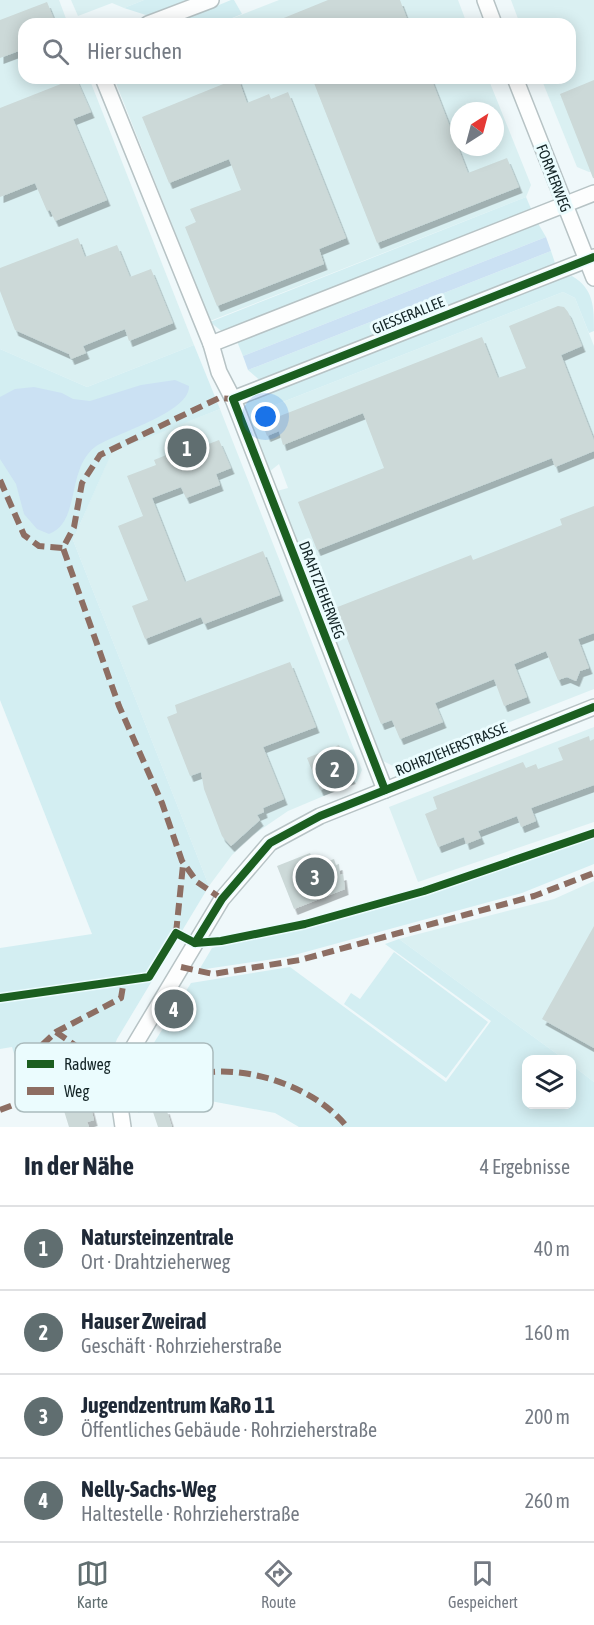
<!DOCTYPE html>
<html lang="de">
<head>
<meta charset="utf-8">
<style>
  body { margin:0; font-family:"Asap Condensed",sans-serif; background:#f2f2f3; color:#1f2937 }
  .controls { position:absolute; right:18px; bottom:18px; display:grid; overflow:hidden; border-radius:12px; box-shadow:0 3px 15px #0003 }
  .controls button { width:54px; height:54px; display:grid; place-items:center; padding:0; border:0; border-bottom:2px solid #e0e1e3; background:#fff; color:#1f2937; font:30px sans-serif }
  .compass { position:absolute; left:450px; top:102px; width:54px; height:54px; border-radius:50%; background:#fff; box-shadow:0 3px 15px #0003; rotate:36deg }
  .you { position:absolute; left:266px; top:417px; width:21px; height:21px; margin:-15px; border:4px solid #fff; border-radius:50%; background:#1a73e8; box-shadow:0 0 0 9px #1a73e833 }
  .badge { display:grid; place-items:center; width:39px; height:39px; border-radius:50%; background:#606e70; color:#fff; font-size:20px; font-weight:700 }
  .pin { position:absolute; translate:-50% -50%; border:3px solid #fff; box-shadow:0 2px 6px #0006 }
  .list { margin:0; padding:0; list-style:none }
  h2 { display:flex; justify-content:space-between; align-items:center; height:78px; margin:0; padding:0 24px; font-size:26px }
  h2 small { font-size:20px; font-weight:400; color:#747a83 }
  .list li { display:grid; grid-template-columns:39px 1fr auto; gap:18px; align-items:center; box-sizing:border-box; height:84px; padding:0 24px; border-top:2px solid #e0e1e3 }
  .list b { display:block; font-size:22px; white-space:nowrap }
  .list p { margin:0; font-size:20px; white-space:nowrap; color:#747a83 }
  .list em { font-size:20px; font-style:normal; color:#747a83 }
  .icon { flex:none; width:33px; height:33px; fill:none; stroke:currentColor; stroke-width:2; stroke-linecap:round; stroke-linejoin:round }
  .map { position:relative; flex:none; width:594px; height:1127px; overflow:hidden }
  .search { position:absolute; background:#fff; box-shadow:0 3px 15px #0003; left:18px; right:18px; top:18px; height:66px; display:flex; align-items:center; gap:15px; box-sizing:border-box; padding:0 21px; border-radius:18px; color:#747a83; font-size:22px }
  .sheet { height:414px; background:#fff }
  nav { display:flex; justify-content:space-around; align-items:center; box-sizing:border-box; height:84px; border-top:2px solid #e0e1e3; background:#fff; font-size:16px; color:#747a83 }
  nav a { display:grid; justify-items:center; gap:3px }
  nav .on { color:#606e70 }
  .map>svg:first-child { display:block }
</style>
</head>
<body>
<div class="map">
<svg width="594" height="1127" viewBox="0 0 594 1127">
  <defs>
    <filter id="shadow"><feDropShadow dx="3.5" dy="6" stdDeviation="0" flood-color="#0004"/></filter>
  </defs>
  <rect width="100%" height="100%" fill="#eff8fa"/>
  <!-- built -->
  <g fill="#daf0f2" fill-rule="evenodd">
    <path d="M0,0H59L68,24H24V78H89L194,345L87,387L0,349Z"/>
    <path d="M71,0H144L124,8L112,3L78,16Z"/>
    <path d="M279,0H458L467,24H218Z"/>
    <path d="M511,0H594V171L589,172L577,167L541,78H570V24H520Z"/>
    <path d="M114,78H488L531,185L526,197L210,321ZM459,111H495V147H459Z"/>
    <path d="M563,292L575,298L594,346V689L395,767L383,761L277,491L288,488L279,464L269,472L247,416Z"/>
    <path d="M220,409L362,770L357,782L288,811L253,835L232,855L209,886L73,540L112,451Z"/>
    <path d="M594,727V822L418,882L389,807Z"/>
    <path d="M594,881V1082L572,1065V1060L564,1059L399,939L554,899Z"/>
  </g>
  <!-- green -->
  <g fill="#d3eef2">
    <path d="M144,0H190L149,16L124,8Z"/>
    <path d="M231,0H234L242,14L218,24H173Z"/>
    <path d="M526,197L532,211L224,333L210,322Z"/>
    <path d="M536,220L546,237L243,356L236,339Z"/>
    <path d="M551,251L556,266L263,383L248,370Z"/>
    <path d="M572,276C594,289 594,307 594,331L589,333L575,298L563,292L247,416L244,407L248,402L559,278Z"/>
    <path d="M194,345L220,409L112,452L73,540L209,886L117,1039L103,1076L57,1090L30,1105L12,1047L0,1049V948L92,934L0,700V349L87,387Z"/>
    <path d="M594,837V864L522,893L287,957L199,970L212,948L418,896Z"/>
    <path d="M399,939L564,1059L526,1060V1104H572V1065L594,1082V1127H299L275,1113L205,1100L173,1103L138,1113L137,1085L147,1054L191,983L290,967L446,1082L491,1021L385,944Z"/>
    <path d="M394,952L488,1022L446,1078L344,1004L351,993L360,999Z"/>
  </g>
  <!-- water -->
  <g fill="#cbe1f3">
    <path d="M546,237L551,251L248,370L243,356Z"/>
    <path d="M175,380L189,386C190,413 115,433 95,447C66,469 81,522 49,534L37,529L24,514L16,484L0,459V397L15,389L34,387L62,393L73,399L90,401L141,385Z"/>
  </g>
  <!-- building -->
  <g fill="#ccd9d8" filter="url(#shadow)">
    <path d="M328,0H400L409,24H269Z"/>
    <path d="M47,2L56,24H24V49L0,58V20Z"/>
    <path d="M76,78L91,112L73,119L107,200L55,221L50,210L47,211L35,183L0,197V108Z"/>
    <path d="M238,78L247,103L269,94L271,99L288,92L346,238L319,249L324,264L217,306L185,227L196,222L190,209L241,190L229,159L169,183L142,117Z"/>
    <path d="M312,78H431L468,173L507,158L519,187L377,243Z"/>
    <path d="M594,80V178H593L560,94Z"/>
    <path d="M78,238L85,257L117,245L130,277L151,269L173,323L129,341L125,329L83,346L86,353L71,359L69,354L15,330L0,291V268Z"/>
    <path d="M558,306L564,307L568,312L582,346L561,355L594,440V451L555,467L552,458L317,550L298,502L384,468L363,413L283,445L279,431L267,436L262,423L482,337L498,378L526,368L509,326Z"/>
    <path d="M219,440L231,468L216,474L220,485L186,498L181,487L152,498L185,582L263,551L280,595L204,624L201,617L145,639L132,606L148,600L118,526L143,516L127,476L156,465L154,460L191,445L193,450Z"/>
    <path d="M594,506V633L578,639L589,668L580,671L576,681L567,677L558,680L546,651L514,664L527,697L504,706L494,679L435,703L443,722L400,739L392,720L381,724L335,608L471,555L473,560L562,525L560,519Z"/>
    <path d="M290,662L316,727L263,747L284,799L263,808L264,812L257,815L260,820L231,846L222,836L204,789L201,772L190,776L167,717L177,713L175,705Z"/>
    <path d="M589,736L590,741L594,739V785L531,808L536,821L521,827L517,816L478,831L481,838L466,844L464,837L438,847L425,814L437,809L433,797L523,762L526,768L536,764L538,769L563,760L558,748Z"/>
    <path d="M339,745L352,778L320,790L307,758Z"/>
    <path d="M310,853L315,866L334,859L336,865L339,864L340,875L343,874L345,889L294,909L277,866Z"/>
    <path d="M594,926V1048L542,1019Z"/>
    <path d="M76,1086L79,1095L86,1094L88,1097L94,1120L87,1122L89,1127H69L61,1101L66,1099L63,1090Z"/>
    <path d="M166,1108L172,1127H158L153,1112Z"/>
  </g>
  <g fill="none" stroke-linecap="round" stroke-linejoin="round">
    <defs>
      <g id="street">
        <path d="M485,0L494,24"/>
        <path d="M148,24L211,0"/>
        <path d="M103,78L211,344L219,372L233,399L385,790"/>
        <path d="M515,78L594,278"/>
        <path d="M211,344L594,193"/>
        <path d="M233,399L594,257"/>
        <path d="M123,1127L118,1093L128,1056L222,899L270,843L320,816L594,707"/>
      </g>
    </defs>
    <!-- street casing -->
    <use href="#street" stroke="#b7c3c5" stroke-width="18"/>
    <!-- street -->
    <use href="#street" stroke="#fdfefe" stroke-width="15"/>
    <!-- quiet -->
    <g stroke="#8d6e63" stroke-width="6" stroke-dasharray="12 6" stroke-linecap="butt">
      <path d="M0,480L24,535L39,546L63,548"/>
      <path d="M222,899L197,882L182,861L162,803L119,706L63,548L74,527L82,483L100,455L219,398L233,399"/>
      <path d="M176,933L183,865L182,861"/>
      <path d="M181,967L213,974L300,960L534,896L594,873"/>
      <path d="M56,1032C85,1052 116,1077 153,1083C171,1085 192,1073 211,1072C257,1068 318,1090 347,1127"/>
      <path d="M0,1110L34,1097L39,1086L42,1045L56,1032L121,998L124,980"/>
    </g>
    <defs>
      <g id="cycleway">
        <path d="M385,790L233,399L594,257"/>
        <path d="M195,943L222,899L270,843L320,816L594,707"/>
        <path d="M0,998L149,977L176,933L195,943L221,941L305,924L424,891L594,833"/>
      </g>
    </defs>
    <!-- cycleway casing -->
    <use href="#cycleway" stroke="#ebfcfe" stroke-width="11"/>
    <!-- cycleway -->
    <use href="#cycleway" stroke="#1b5e20" stroke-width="8"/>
  </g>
  <g text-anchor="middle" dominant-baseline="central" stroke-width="6" stroke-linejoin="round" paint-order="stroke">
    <!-- street labels -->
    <g font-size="15" fill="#132426" stroke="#ebfcfe">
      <text transform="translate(554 178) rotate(69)">FORMERWEG</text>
      <text transform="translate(408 315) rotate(-22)">GIESSERALLEE</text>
      <text transform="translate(322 590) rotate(69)">DRAHTZIEHERWEG</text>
      <text transform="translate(451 749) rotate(-22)">ROHRZIEHERSTRASSE</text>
    </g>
  </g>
  <!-- legend -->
  <rect x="15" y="1043" width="198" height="69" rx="9" fill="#ebfcfe" stroke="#aabbbd" stroke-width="1.5"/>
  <rect x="27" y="1060" width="27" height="8" fill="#1b5e20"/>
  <rect x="27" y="1087" width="27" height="8" fill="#8d6e63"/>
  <g font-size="16" fill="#132426">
    <text x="64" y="1070">Radweg</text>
    <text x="64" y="1097">Weg</text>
  </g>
</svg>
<div class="controls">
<button><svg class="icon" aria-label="layers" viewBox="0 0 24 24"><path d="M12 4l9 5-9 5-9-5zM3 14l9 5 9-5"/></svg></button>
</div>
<svg class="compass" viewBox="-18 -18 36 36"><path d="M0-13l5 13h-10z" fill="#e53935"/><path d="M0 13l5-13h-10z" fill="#747a83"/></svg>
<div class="you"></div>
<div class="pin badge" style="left:187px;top:448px">1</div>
<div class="pin badge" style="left:335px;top:769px">2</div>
<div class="pin badge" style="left:315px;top:877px">3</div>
<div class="pin badge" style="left:174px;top:1009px">4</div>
<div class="search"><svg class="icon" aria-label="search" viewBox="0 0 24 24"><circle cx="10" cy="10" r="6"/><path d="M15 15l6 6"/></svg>Hier suchen</div>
</div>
<section class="sheet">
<h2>In der Nähe<small>4 Ergebnisse</small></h2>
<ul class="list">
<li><span class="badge">1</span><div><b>Natursteinzentrale</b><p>Ort · Drahtzieherweg</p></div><em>40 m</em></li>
<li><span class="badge">2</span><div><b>Hauser Zweirad</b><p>Geschäft · Rohrzieherstraße</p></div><em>160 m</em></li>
<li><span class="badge">3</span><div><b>Jugendzentrum KaRo 11</b><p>Öffentliches Gebäude · Rohrzieherstraße</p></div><em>200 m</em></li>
<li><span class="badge">4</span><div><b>Nelly-Sachs-Weg</b><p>Haltestelle · Rohrzieherstraße</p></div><em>260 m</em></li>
</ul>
</section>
<nav>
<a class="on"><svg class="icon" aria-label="map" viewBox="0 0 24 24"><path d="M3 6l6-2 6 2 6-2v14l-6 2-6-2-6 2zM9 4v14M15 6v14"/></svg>Karte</a>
<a><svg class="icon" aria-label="directions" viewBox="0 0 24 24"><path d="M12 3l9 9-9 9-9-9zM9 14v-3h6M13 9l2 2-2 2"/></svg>Route</a>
<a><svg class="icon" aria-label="saved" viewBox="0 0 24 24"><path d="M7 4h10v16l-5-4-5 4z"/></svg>Gespeichert</a>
</nav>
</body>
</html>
